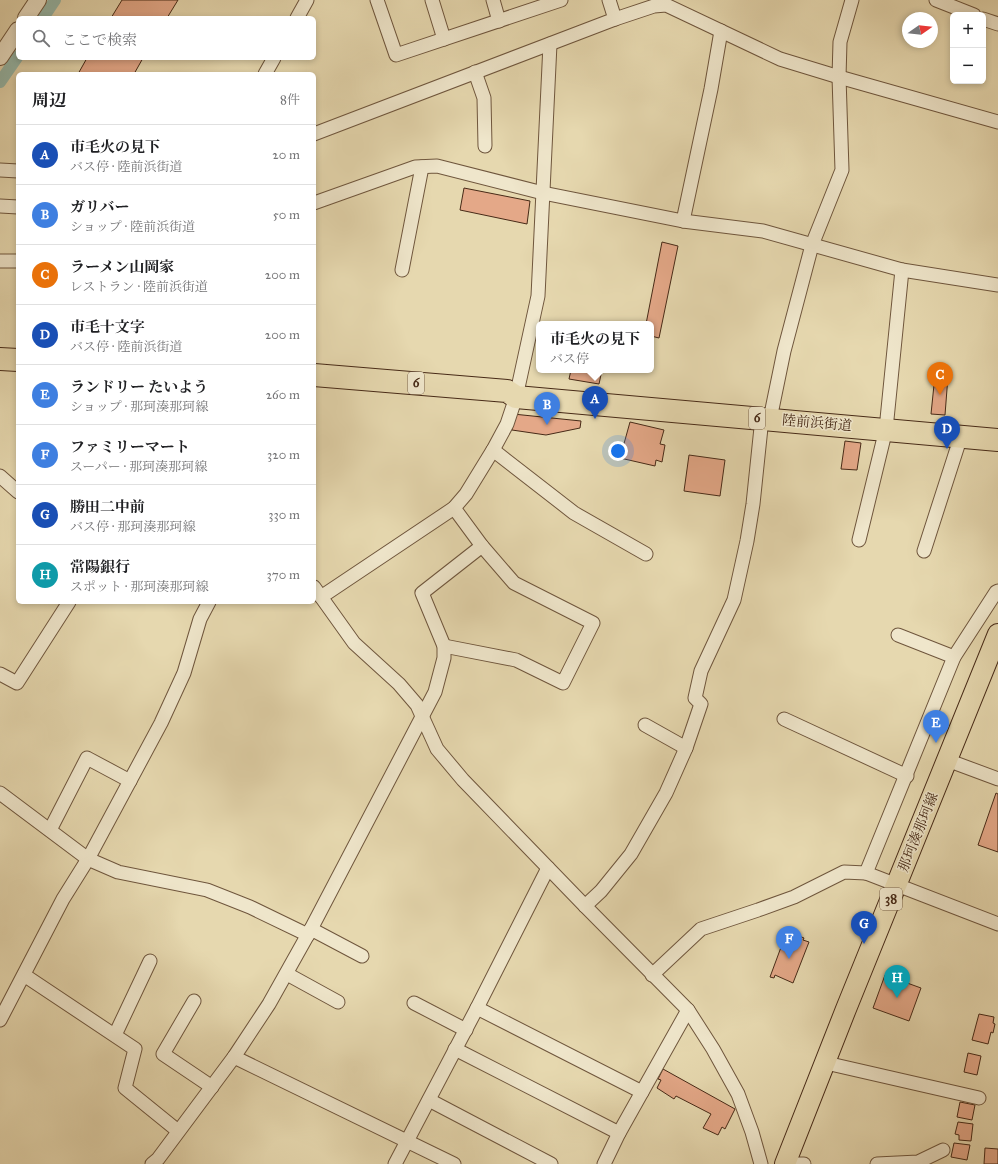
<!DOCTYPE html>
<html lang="ja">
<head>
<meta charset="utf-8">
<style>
  body { margin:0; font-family:"IM FELL Great Primer","Noto Serif JP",serif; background:#f2f2f2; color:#202124 }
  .controls { position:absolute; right:12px; top:12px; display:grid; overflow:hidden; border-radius:6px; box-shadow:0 2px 6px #0003 }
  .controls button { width:36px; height:36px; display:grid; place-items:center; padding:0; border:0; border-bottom:1px solid #e0e0e0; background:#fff; color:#202124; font:20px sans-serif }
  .compass { position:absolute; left:902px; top:12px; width:36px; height:36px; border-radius:50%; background:#fff; box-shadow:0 2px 6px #0003; rotate:76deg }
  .you { position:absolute; left:618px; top:451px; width:14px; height:14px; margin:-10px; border:3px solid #fff; border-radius:50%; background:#1a73e8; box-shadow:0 0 0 6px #1a73e833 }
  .badge { display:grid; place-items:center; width:26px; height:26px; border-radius:50%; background:#8f2418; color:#fff; font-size:13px; font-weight:700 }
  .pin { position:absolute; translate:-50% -33px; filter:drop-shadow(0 1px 2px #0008) }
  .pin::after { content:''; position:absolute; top:21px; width:14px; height:12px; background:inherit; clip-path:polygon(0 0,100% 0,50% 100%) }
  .popup { position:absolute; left:536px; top:321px; width:118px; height:52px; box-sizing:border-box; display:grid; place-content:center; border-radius:6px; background:#fff; filter:drop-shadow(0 1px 3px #0005); font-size:13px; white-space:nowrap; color:#757577 }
  .popup b { font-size:15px; color:#202124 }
  .popup::after { content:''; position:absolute; left:50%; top:100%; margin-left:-8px; border:8px solid transparent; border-top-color:#fff }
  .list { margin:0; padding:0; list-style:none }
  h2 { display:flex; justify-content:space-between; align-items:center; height:52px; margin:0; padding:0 16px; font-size:17px }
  h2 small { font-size:13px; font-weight:400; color:#757577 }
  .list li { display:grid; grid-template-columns:26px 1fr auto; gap:12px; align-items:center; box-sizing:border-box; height:60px; padding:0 16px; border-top:1px solid #e0e0e0 }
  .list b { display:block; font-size:15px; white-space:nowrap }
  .list p { margin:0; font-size:13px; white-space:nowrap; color:#757577 }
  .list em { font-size:13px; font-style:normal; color:#757577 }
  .icon { flex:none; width:22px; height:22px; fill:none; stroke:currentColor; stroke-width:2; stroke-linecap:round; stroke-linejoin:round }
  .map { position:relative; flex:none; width:998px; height:1164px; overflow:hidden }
  .search { position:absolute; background:#fff; box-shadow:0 2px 6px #0003; left:16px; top:16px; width:300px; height:44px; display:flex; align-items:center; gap:10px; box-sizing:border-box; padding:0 14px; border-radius:6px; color:#757577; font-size:15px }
  .panel { position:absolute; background:#fff; box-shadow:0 2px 6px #0003; left:16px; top:72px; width:300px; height:532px; border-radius:6px }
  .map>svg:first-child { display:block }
</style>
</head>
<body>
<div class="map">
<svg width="998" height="1164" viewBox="0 0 998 1164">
  <rect width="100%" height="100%" fill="#e6d8af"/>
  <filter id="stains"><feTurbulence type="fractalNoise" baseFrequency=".005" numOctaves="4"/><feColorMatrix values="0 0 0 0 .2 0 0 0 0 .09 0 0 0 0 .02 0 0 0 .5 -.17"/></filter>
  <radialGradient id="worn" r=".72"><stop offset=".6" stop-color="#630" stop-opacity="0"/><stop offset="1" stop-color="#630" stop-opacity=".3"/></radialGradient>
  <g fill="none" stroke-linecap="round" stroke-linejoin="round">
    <!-- canal -->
    <g stroke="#96baac" stroke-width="12">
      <path d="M43,18L55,0"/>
      <path d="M0,82L18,56"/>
    </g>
  </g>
  <!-- building -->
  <g fill="#e4a888" stroke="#472a17">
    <path d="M122,0H178L167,18H111Z"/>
    <path d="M87,58H143L134,74H78Z"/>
    <path d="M464,188L530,201L527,224L460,210Z"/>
    <path d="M662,242L678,246L659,338L651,336V324H646Z"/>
    <path d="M571,370H602L599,384L569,379Z"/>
    <path d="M935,375L948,376L945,415L931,414Z"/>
    <path d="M513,414L581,421L580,428L546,435L512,430Z"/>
    <path d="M630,422L664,430L660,444L665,445L662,462L656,460L655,466L620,458Z"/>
    <path d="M845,441L861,443L857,470L841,469Z"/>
    <path d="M689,455L725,460L720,496L684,491Z"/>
    <path d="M996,793L998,794V852L978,845Z"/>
    <path d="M787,931L804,938L803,940L809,942L793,983L775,975L774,978L770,977Z"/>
    <path d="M885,975L921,988L909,1021L873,1008Z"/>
    <path d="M979,1014L994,1017L993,1023L995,1024L993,1033L991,1032L988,1044L972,1040Z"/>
    <path d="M968,1053L981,1056L977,1075L964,1072Z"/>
    <path d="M663,1069L735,1109L725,1129L722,1127L718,1135L703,1128L711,1114L676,1096L674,1099L657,1088L661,1080L658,1079Z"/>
    <path d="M960,1102L975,1105L972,1120L957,1117Z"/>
    <path d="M958,1122L973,1124L971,1141L959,1140V1135L955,1134Z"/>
    <path d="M954,1143L970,1145L967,1160L951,1157Z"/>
    <path d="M985,1148L998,1149V1164H984Z"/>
  </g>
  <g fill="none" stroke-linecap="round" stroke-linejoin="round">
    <defs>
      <g id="minor">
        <path d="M377,0L396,55L561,0"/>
        <path d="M432,0L444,39"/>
        <path d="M493,0L499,21"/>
        <path d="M609,0L615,19"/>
        <path d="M936,0L974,15"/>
        <path d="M297,18L307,0"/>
        <path d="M983,19L998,24"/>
        <path d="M475,72L484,98L485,146"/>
        <path d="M265,74L274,58"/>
        <path d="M314,134L615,19L654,6L666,5L780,59L839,77L998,122"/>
        <path d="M0,170L18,171"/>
        <path d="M314,203L415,167L437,166L543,193L683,221L763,231L902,270L998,285"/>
        <path d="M0,206L18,207"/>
        <path d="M683,221L711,89L721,31"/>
        <path d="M0,261H18"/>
        <path d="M402,270L422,167"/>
        <path d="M770,419L784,351L812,245L842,170L839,77L840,42L852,0"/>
        <path d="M493,450L574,513L646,554"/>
        <path d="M0,476L18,492"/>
        <path d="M859,540L886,429L902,270"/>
        <path d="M924,551L961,436"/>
        <path d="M314,587L354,643L399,684L417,705L437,749L463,780L585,906L688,1010L713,1049L738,1094L752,1132L761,1164"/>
        <path d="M321,597L454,508L466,494L493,450L507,424L516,397L538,296L550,44"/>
        <path d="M898,635L954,657"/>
        <path d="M444,646L516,660L563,683L593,623L514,583L482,546L454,508"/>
        <path d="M0,674L17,683L69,602"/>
        <path d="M784,719L907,776"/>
        <path d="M645,725L686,748"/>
        <path d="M947,760L998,779"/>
        <path d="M0,793L88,859L118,872L207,890L250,907L308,935"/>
        <path d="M50,830L87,758L130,781"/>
        <path d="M866,873L954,657L996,592L998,591"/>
        <path d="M585,906L601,891L631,854L666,793L686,748L701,704L695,698L701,671L734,600L747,541L753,504L762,418"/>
        <path d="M311,929L362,956"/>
        <path d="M287,974L338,1002"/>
        <path d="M24,975L135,1049L125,1088L178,1131"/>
        <path d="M652,975L701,929L758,910L794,897L844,872L866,873L998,924"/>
        <path d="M194,1001L163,1054L212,1087"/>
        <path d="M414,1003L466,1030"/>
        <path d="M477,1008L642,1092"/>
        <path d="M0,1020L63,899L88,859L161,723L184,673L200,619L209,602"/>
        <path d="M115,1035L150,961"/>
        <path d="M455,1049L619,1133"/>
        <path d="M234,1057L454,1164"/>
        <path d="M826,1063L979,1098"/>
        <path d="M429,1100L551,1164"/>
        <path d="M152,1164L158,1159L234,1057L269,1004L311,929L435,692L444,658V646L422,593L482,546"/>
        <path d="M395,1164L477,1008L548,868"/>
        <path d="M604,1164L619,1133L688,1010"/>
        <path d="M786,1164H804"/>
        <path d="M877,1164L918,1162L943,1150"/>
      </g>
      <g id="tertiary">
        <path d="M26,18L38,0"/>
        <path d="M0,57L18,30"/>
      </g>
      <path id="primary" d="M785,1164L846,1009L998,634"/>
      <g id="trunk">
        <path d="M0,359L18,360"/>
        <path d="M314,375L507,391L516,397L998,440"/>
      </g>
    </defs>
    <!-- minor casing -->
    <use href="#minor" stroke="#6f563d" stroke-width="15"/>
    <!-- tertiary casing -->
    <use href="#tertiary" stroke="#6f563d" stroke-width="18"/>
    <!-- primary casing -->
    <use href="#primary" stroke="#472a17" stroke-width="22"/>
    <!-- trunk casing -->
    <use href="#trunk" stroke="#472a17" stroke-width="24"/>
    <!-- minor -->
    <use href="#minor" stroke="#efe6cb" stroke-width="13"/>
    <!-- tertiary -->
    <use href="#tertiary" stroke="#efe6cb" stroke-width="16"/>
    <!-- primary -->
    <use href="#primary" stroke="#e6d8af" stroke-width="20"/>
    <!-- trunk -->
    <use href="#trunk" stroke="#e6d8af" stroke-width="22"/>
  </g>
  <g text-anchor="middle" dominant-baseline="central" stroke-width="3" stroke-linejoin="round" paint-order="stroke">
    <!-- shield labels -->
    <g fill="#efe6cb" stroke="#79624d" stroke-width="1">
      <rect x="408" y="372" width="16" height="22" rx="3"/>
      <rect x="749" y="407" width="16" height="22" rx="3"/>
      <rect x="880" y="888" width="22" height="22" rx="3"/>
    </g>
    <g font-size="13" font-weight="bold" fill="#472a17">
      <text x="416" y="383">6</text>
      <text x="757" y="418">6</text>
      <text x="891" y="899">38</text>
    </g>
    <!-- street labels -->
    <g font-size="14" fill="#472a17" stroke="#efe6cb">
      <text transform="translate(817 423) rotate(5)">陸前浜街道</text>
      <text transform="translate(918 832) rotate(-68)">那珂湊那珂線</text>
    </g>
  </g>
  <rect width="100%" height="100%" filter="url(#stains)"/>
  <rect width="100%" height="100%" fill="url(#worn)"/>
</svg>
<div class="controls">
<button>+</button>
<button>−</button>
</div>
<svg class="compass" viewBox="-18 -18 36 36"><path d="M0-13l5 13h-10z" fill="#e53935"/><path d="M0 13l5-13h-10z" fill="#757577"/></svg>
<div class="you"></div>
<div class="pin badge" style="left:595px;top:419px;background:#1a4fb4">A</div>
<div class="popup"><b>市毛火の見下</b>バス停</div>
<div class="pin badge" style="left:547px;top:425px;background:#3f7fe0">B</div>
<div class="pin badge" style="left:940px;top:395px;background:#e8710a">C</div>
<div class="pin badge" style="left:947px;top:449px;background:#1a4fb4">D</div>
<div class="pin badge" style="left:936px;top:743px;background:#3f7fe0">E</div>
<div class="pin badge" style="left:789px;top:959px;background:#3f7fe0">F</div>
<div class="pin badge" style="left:864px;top:944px;background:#1a4fb4">G</div>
<div class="pin badge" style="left:897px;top:998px;background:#0f9aa8">H</div>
<div class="search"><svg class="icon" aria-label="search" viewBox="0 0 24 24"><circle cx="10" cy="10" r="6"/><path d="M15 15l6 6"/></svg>ここで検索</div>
<section class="panel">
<h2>周辺<small>8件</small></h2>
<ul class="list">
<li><span class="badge" style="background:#1a4fb4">A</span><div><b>市毛火の見下</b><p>バス停 · 陸前浜街道</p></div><em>20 m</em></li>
<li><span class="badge" style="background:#3f7fe0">B</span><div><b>ガリバー</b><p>ショップ · 陸前浜街道</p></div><em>50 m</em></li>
<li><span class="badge" style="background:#e8710a">C</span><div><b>ラーメン山岡家</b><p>レストラン · 陸前浜街道</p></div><em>200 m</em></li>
<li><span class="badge" style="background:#1a4fb4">D</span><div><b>市毛十文字</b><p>バス停 · 陸前浜街道</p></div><em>200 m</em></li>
<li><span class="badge" style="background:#3f7fe0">E</span><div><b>ランドリー たいよう</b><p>ショップ · 那珂湊那珂線</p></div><em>260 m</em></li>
<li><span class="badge" style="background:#3f7fe0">F</span><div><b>ファミリーマート</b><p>スーパー · 那珂湊那珂線</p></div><em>320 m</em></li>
<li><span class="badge" style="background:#1a4fb4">G</span><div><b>勝田二中前</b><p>バス停 · 那珂湊那珂線</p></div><em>330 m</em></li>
<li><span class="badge" style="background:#0f9aa8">H</span><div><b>常陽銀行</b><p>スポット · 那珂湊那珂線</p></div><em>370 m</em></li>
</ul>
</section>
</div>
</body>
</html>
